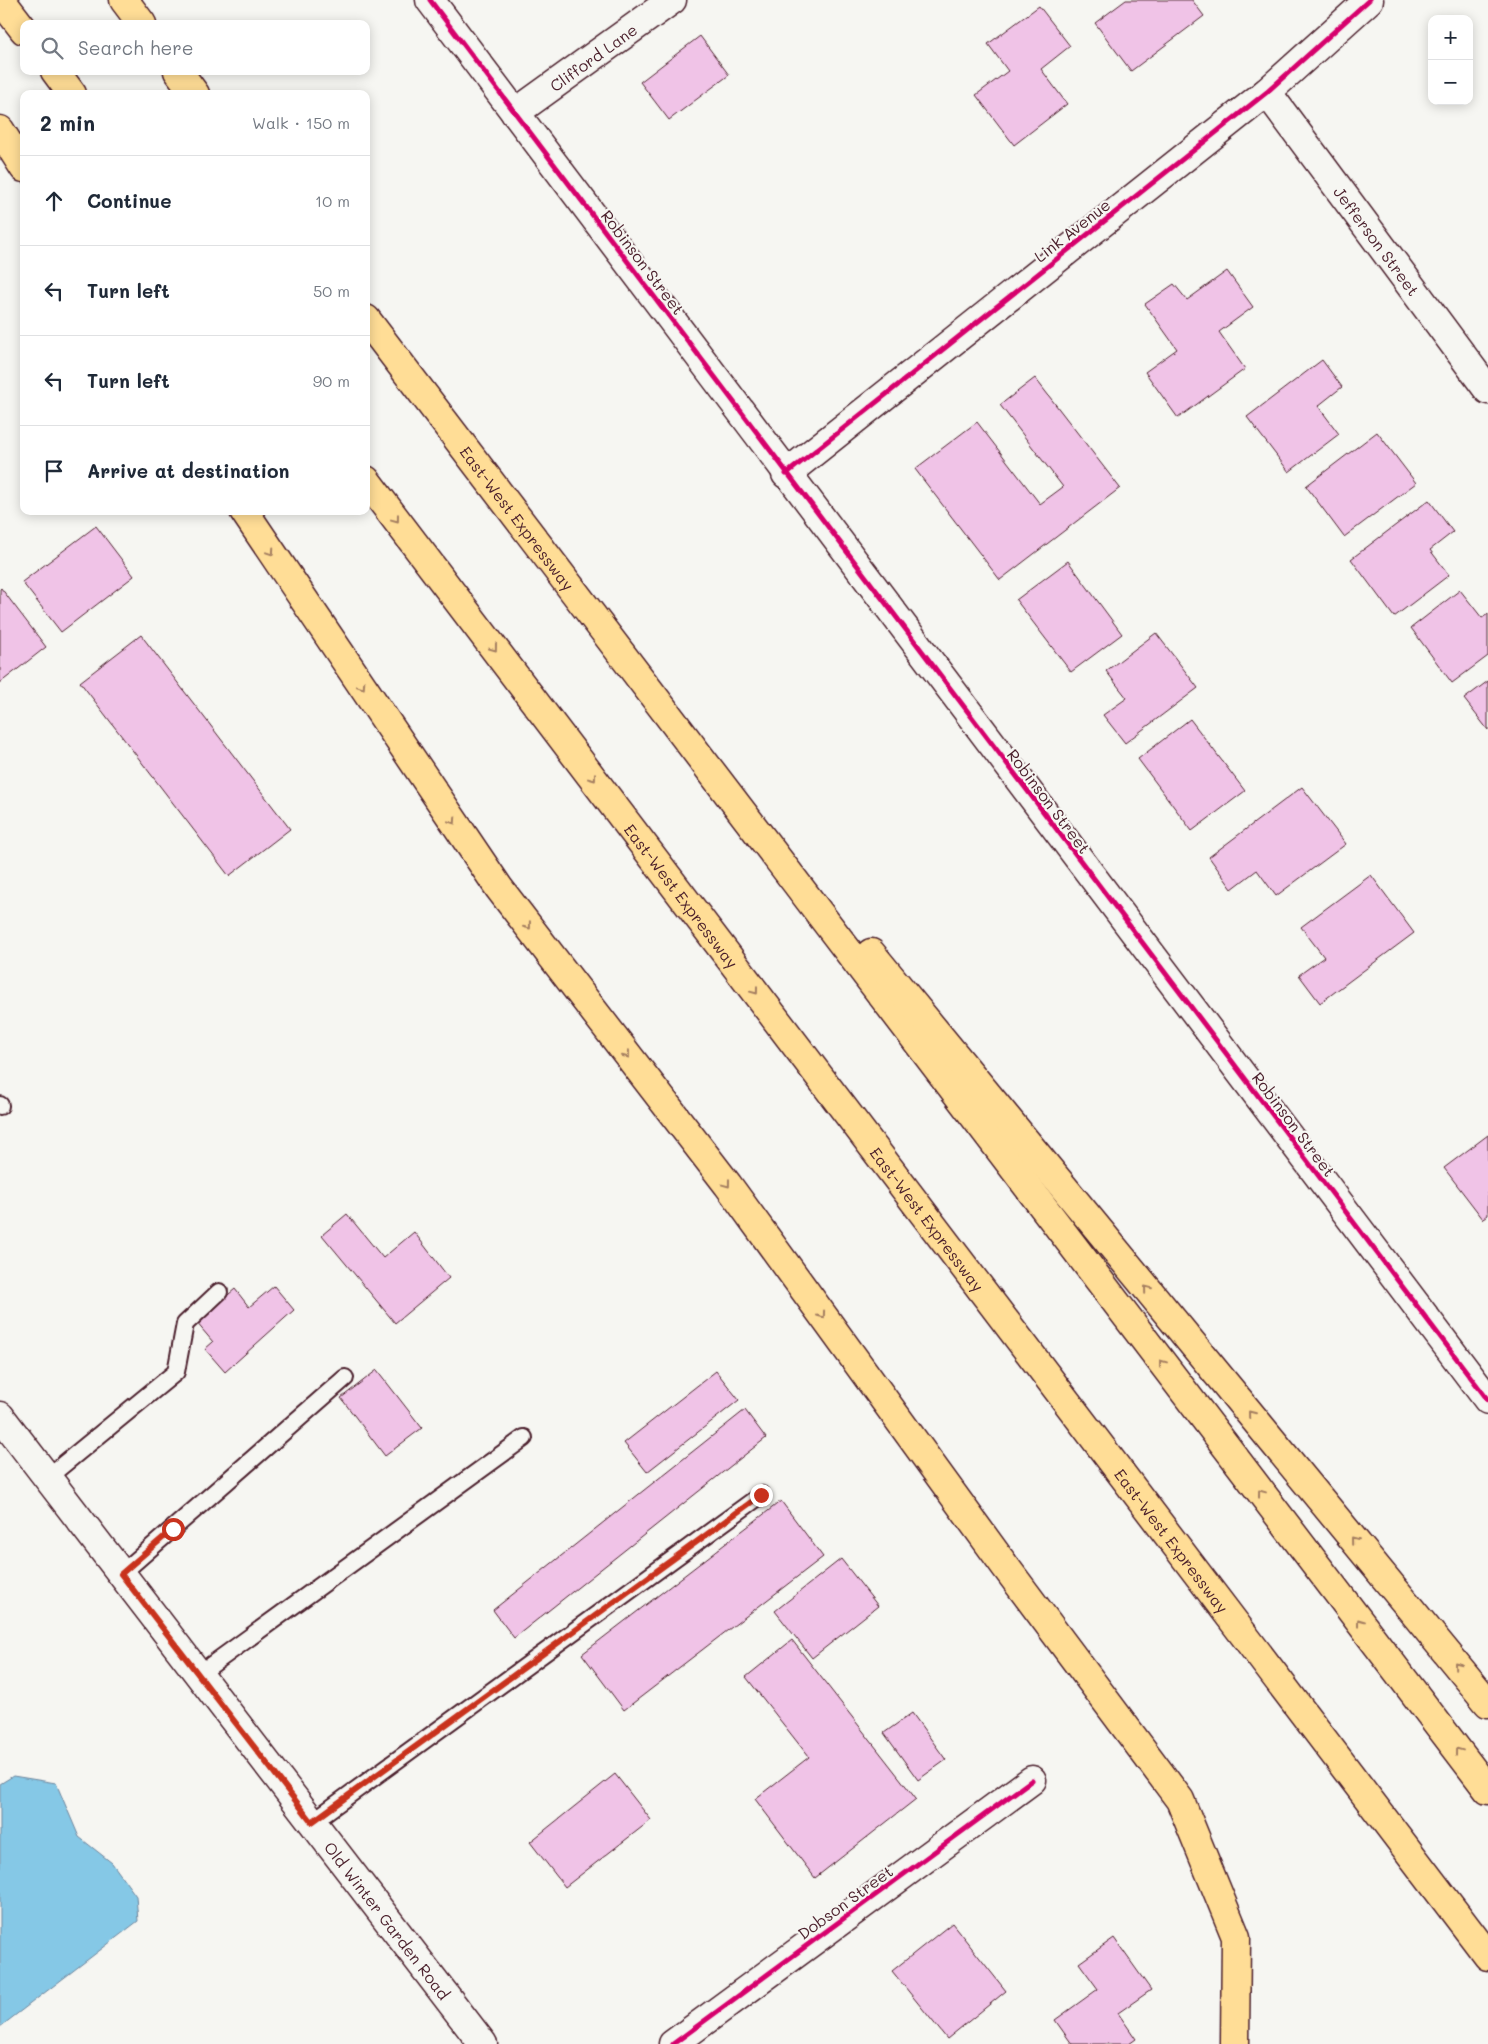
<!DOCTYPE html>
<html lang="en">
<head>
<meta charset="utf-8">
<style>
  body { margin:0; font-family:Mali,sans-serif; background:#f6f6f7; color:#1f2937 }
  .controls { position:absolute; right:15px; top:15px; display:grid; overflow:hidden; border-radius:10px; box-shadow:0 2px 12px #0003 }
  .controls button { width:45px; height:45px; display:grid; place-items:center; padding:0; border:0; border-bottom:1px solid #e0e1e3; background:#fff; color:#1f2937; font:25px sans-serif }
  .stop { position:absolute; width:15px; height:15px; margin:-11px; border:4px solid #c8321e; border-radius:50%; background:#fff }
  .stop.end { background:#c8321e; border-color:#fff; box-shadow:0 1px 5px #0008 }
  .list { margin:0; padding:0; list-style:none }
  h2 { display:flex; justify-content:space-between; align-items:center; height:65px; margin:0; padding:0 20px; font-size:21px }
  h2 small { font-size:16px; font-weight:400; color:#747a83 }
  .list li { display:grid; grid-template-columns:32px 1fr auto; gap:15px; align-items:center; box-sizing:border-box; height:90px; padding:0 20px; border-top:1px solid #e0e1e3 }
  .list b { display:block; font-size:19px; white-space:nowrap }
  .list em { font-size:16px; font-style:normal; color:#747a83 }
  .icon { flex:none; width:28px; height:28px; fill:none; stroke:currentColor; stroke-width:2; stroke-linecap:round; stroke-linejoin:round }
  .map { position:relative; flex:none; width:1488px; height:2044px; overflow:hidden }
  .search { position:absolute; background:#fff; box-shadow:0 2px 12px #0003; left:20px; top:20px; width:350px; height:55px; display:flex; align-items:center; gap:12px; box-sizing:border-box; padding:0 18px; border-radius:10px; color:#747a83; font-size:19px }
  .panel { position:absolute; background:#fff; box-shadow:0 2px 12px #0003; left:20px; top:90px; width:350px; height:425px; border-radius:10px }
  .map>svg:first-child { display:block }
</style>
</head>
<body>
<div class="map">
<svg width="1488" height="2044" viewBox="0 0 1488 2044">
  <rect width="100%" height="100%" fill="#f6f6f2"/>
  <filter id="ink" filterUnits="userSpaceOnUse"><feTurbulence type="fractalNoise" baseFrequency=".02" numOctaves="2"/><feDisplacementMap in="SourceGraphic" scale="10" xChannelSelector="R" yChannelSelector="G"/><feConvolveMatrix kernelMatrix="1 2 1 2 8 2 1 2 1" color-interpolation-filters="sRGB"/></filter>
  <g filter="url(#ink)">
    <!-- water -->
    <path fill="#85c8e6" stroke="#6d849b" d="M13,1776L56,1783L79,1837L112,1863L136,1896L138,1921L0,2027V1784Z"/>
    <!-- building -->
    <g fill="#f0c3e7" stroke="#4a1f2b">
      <path d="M1126,0H1192L1204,16L1131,71L1095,23Z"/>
      <path d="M1039,6L1070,46L1041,69L1067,104L1014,145L976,95L1008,71L988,44Z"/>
      <path d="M700,36L729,75L669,120L640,82Z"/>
      <path d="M1227,271L1253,307L1219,332L1245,369L1178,418L1145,372L1177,349L1145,304L1174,284L1187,300Z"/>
      <path d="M1322,360L1342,387L1318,406L1339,434L1289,472L1247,417Z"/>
      <path d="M1035,378L1120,488L1000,580L915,469L977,422L1040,504L1063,487L1000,405Z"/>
      <path d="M1377,432L1416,483L1344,537L1306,486Z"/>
      <path d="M1429,500L1453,532L1430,550L1449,575L1394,617L1351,559Z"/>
      <path d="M96,526L134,576L61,632L22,582Z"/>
      <path d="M1068,561L1122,634L1071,672L1016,600Z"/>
      <path d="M1,588L46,647L0,683V589Z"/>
      <path d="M1460,590L1482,618L1488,614V656L1452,683L1411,628Z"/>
      <path d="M1156,633L1198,688L1125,743L1103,715L1127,698L1106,671Z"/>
      <path d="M141,635L290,829L229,876L80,682Z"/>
      <path d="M1488,681V730L1464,699Z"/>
      <path d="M1190,719L1245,791L1192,831L1138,759Z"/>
      <path d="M1302,787L1346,844L1276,896L1257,870L1232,889L1209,857Z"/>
      <path d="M1371,875L1414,933L1320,1003L1299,975L1324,957L1301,927Z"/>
      <path d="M1488,1135V1215L1483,1219L1444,1168Z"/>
      <path d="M347,1214L383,1258L414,1232L449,1278L395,1323L322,1235Z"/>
      <path d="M274,1286L294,1310L225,1372L205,1349L213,1342L196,1322L235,1289L249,1307Z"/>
      <path d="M377,1370L422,1428L385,1456L341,1398Z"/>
      <path d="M716,1371L739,1400L647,1472L624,1443Z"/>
      <path d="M745,1410L766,1438L514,1638L493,1610Z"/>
      <path d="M781,1501L823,1557L624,1710L582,1654Z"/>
      <path d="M841,1559L878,1606L812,1658L775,1611Z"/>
      <path d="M792,1640L916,1799L815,1878L755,1799L809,1757L746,1677Z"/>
      <path d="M912,1713L946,1760L918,1780L884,1733Z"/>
      <path d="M615,1774L651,1820L565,1887L530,1842Z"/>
      <path d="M952,1923L1006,1991L947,2039L892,1971Z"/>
      <path d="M1114,1938L1151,1990L1118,2013L1136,2039L1129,2044H1072L1055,2020L1098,1989L1079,1963Z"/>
    </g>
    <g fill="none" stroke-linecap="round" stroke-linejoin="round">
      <defs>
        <g id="lane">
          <path d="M0,1105V1106"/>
          <path d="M48,1477L176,1372L185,1324L219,1292"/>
          <path d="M121,1574L345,1378"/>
          <path d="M199,1674L524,1438"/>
          <path d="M312,1822L761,1495"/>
        </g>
        <g id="street">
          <path id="s1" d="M1267,92L1488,390"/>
          <path id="s2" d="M515,113L672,0"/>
          <path d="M786,474L1267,92L1369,0"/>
          <path d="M673,2044L1032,1780"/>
        </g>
        <g id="secondary">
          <path d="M430,0L1488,1400"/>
          <path id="s3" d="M0,1416L483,2044"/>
        </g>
        <g id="highway">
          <path d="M1,0L24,30"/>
          <path d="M124,0L142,24"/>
          <path d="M55,71L72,94"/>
          <path d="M178,71L195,94"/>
          <path d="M0,130L24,168"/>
          <path id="s4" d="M366,319L1488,1790"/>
          <path id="s5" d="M366,480L1488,1956"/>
          <path d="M244,511L499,888L728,1185L1005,1566L1180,1800L1236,1937L1235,2044"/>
          <path d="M871,953L1488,1703"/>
        </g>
      </defs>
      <!-- lane casing -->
      <use href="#lane" stroke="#4a1f2b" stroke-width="20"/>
      <!-- street casing -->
      <use href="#street" stroke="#4a1f2b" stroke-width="31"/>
      <!-- secondary casing -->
      <use href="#secondary" stroke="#4a1f2b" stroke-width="31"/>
      <!-- highway casing -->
      <use href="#highway" stroke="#4a1f2b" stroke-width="31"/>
      <!-- lane -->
      <use href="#lane" stroke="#f6f6f2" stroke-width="16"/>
      <!-- street -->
      <use href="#street" stroke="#f6f6f2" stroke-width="28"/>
      <!-- secondary -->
      <use href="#secondary" stroke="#f6f6f2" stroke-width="28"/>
      <!-- highway -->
      <use href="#highway" stroke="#ffdd96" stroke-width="28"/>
      <defs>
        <g id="cycleway">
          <path d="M430,0L1488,1400"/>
          <path d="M786,474L1267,92L1369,0"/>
          <path d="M673,2044L1032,1780"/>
        </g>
      </defs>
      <!-- cycleway casing -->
      <use href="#cycleway" stroke="#f6f6f2" stroke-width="8"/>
      <!-- cycleway -->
      <use href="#cycleway" stroke="#d6006c" stroke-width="5"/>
    </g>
    <!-- one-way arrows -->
    <defs><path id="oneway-chevron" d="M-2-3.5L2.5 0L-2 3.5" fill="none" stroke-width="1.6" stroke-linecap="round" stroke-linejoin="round" transform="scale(1.25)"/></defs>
    <g stroke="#a47e60">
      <use href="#oneway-chevron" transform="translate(396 519) rotate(53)"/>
      <use href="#oneway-chevron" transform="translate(271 552) rotate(56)"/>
      <use href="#oneway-chevron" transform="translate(494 648) rotate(53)"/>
      <use href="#oneway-chevron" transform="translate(362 686) rotate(56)"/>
      <use href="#oneway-chevron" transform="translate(593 778) rotate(53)"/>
      <use href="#oneway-chevron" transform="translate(453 821) rotate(56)"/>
      <use href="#oneway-chevron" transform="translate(528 926) rotate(52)"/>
      <use href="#oneway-chevron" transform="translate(755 991) rotate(53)"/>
      <use href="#oneway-chevron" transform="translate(627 1055) rotate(52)"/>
      <use href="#oneway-chevron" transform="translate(727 1184) rotate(53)"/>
      <use href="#oneway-chevron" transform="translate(1147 1289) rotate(-129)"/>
      <use href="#oneway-chevron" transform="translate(822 1315) rotate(54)"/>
      <use href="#oneway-chevron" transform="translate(1162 1363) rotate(-127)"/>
      <use href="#oneway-chevron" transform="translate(1251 1414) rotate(-129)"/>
      <use href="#oneway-chevron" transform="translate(1261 1493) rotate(-127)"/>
      <use href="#oneway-chevron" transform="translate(1354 1540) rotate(-129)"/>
      <use href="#oneway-chevron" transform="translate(1360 1622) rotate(-127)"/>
      <use href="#oneway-chevron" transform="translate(1457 1665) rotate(-129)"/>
      <use href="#oneway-chevron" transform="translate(1458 1751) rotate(-127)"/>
    </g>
  </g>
  <g fill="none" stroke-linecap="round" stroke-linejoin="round" filter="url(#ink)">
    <!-- route -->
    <path stroke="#c8321e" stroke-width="6" d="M173,1529L121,1574L312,1822L761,1495"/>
  </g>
  <g text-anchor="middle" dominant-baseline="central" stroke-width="4.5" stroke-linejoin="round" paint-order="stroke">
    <!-- street labels -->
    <g font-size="16" fill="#4a1f2b" stroke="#f6f6f2">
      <text stroke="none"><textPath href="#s2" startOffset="96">Clifford Lane</textPath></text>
      <text transform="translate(1072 230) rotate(-38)">Link Avenue</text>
      <text stroke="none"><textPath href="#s1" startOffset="185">Jefferson Street</textPath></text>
      <text transform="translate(643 262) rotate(53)">Robinson Street</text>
      <text stroke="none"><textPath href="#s4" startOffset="250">East-West Expressway</textPath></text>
      <text transform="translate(1049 801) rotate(53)">Robinson Street</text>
      <text stroke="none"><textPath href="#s5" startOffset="522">East-West Expressway</textPath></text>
      <text transform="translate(1294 1124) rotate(53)">Robinson Street</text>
      <text stroke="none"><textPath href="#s5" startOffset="928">East-West Expressway</textPath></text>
      <text stroke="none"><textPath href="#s5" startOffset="1332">East-West Expressway</textPath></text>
      <text transform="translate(845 1902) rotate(-36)">Dobson Street</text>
      <text stroke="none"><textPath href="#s3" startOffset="636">Old Winter Garden Road</textPath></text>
    </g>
  </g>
</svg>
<div class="controls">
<button>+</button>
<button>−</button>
</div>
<div class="stop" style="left:173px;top:1529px"></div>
<div class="stop end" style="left:761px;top:1495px"></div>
<div class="search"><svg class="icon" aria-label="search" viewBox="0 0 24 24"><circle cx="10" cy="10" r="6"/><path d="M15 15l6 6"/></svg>Search here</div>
<section class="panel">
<h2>2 min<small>Walk · 150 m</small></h2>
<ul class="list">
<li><svg class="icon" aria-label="ahead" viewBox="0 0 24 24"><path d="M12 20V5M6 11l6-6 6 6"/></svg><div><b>Continue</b></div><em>10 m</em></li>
<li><svg class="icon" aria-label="left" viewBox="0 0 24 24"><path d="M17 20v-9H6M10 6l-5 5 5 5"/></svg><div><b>Turn left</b></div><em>50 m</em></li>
<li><svg class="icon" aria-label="left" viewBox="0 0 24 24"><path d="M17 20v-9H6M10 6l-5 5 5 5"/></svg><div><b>Turn left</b></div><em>90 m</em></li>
<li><svg class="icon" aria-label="arrive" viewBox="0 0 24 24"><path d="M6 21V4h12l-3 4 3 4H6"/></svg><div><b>Arrive at destination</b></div></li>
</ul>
</section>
</div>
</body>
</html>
